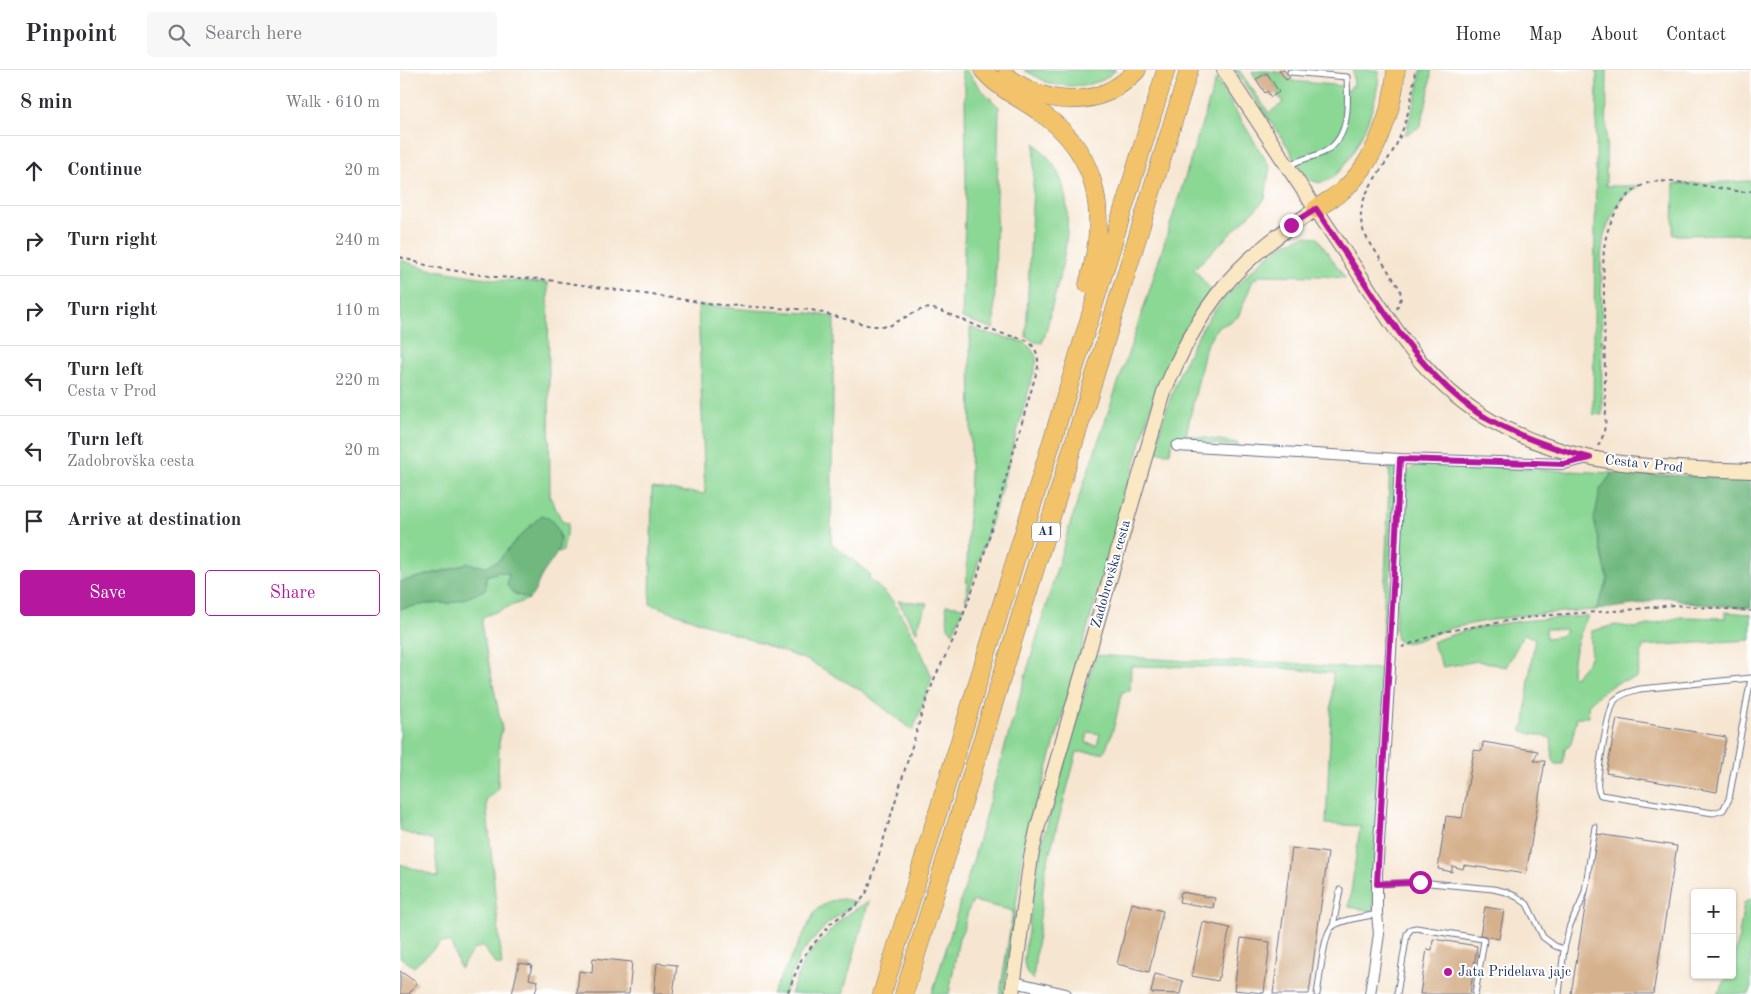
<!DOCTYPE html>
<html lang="en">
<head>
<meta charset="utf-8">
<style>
  body { margin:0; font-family:"Old Standard TT",serif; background:#f7f7f7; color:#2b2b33 }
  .controls { position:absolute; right:15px; bottom:15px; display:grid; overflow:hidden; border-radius:5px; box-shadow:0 1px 4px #0004 }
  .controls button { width:45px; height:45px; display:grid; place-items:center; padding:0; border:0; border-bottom:1px solid #e1e1e2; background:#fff; color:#2b2b33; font:25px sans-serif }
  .stop { position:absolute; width:15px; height:15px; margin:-11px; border:4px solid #b5179e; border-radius:50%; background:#fff }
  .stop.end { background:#b5179e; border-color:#fff; box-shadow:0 1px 5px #0008 }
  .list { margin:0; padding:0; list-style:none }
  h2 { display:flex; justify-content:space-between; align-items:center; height:65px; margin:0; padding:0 20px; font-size:21px }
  h2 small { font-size:16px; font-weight:400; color:#7c7c81 }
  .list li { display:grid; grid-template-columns:32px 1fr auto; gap:15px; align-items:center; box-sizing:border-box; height:70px; padding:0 20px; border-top:1px solid #e1e1e2 }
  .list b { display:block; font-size:19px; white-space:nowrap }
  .list p { margin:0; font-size:16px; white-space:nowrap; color:#7c7c81 }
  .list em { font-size:16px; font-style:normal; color:#7c7c81 }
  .actions { display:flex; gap:10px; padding:15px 20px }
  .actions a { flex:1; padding:11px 0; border:1px solid #b5179e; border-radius:5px; text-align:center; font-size:18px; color:#b5179e }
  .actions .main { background:#b5179e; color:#fff }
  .icon { flex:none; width:28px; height:28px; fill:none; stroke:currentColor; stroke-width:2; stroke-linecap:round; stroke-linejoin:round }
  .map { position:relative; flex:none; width:1351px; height:924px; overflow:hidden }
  header { display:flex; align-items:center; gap:30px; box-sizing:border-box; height:70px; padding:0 25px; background:#fff; border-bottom:1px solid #e1e1e2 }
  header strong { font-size:24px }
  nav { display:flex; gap:28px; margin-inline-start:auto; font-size:18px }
  .search { width:350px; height:45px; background:#f7f7f7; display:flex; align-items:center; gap:12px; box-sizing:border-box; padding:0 18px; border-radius:5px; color:#7c7c81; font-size:19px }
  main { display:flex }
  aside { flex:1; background:#fff }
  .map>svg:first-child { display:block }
</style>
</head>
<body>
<header>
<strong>Pinpoint</strong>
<div class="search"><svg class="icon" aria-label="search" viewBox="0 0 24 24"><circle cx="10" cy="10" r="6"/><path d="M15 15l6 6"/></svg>Search here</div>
<nav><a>Home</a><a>Map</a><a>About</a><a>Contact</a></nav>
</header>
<main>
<aside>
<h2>8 min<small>Walk · 610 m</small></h2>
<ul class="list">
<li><svg class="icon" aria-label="ahead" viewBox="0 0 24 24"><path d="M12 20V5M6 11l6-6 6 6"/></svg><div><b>Continue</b></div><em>20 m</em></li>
<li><svg class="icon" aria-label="right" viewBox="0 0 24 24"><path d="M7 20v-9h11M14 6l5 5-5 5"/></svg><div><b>Turn right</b></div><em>240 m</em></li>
<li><svg class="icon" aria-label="right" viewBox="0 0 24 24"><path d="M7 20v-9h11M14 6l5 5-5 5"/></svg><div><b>Turn right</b></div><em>110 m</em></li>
<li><svg class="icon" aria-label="left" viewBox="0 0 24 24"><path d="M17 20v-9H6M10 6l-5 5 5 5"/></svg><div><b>Turn left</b><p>Cesta v Prod</p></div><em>220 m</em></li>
<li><svg class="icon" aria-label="left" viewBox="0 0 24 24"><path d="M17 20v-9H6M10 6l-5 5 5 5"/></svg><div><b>Turn left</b><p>Zadobrovška cesta</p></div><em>20 m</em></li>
<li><svg class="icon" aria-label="arrive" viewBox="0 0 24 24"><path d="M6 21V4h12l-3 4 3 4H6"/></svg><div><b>Arrive at destination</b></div></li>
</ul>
<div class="actions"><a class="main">Save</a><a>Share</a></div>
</aside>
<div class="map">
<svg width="1351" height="924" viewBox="0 0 1351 924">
  <rect width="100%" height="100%" fill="#fff"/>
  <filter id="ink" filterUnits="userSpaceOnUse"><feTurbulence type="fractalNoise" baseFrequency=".02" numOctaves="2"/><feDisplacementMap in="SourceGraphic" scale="10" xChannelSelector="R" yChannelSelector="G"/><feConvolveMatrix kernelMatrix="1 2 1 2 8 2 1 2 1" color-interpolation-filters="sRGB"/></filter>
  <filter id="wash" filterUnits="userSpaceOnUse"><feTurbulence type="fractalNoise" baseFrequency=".0096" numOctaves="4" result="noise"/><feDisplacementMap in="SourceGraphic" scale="20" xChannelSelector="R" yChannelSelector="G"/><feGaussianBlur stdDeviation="1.12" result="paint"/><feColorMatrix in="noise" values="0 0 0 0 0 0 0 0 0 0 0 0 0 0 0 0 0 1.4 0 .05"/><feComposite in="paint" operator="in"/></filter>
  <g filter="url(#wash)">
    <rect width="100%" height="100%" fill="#f6e6d1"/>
    <!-- green -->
    <g fill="#8bd794" stroke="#538379" fill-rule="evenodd">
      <path d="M561,0H566L580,18L599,37L594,259L562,248L566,113L565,17Z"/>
      <path d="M624,0H716L703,10L686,15L669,16L650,14Z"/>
      <path d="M835,0H839L869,43L883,33L877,24L879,22L867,3L856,9L852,2C864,0 885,0 892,11L943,16L944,20H950L951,16H954L953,0H979C979,15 975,30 970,45C964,63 939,119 916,112C904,109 897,93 891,84L892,83Z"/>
      <path d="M1021,0H1031C1031,19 1025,38 1020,57L1005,65L1017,24Z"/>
      <path d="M1197,0H1207L1206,116H1238L1222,128L1215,140L1204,164L1201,189L1202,345L1193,344Z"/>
      <path d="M816,9L870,97L865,128L861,134L794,199L811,220L777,272L750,340L625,776L622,790L604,924H600L613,841L573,831L569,838L563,860L559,868L549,924H532L573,791L594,714L670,454L747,228Z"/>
      <path d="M635,73C645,84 654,93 660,107C676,148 663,195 652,236C649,248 647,261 642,273L635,272L626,267Z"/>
      <path d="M1351,111V164L1273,165L1274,114Z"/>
      <path d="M906,166L917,167L945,208L920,206L861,205L853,210L838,247L824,255H819L806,276L786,365L838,373L839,376L772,371L770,383L754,382C768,330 785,278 818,236C827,225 837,215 847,205C865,187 881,172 906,166Z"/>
      <path d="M0,190L29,199L98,210L148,213L150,427L162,451L168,454C168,464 164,471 163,481L158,482C163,464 157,454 142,445L116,470L98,491L85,497L67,493L51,499L0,512Z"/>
      <path d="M298,235L353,240L409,243L434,247L431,473L470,504L469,508L493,531L517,572L532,607L513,661L462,621L409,591L250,534L252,418L305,424Z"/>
      <path d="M570,257L582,262L624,272C631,277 634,282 637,290L598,430L566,531L571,368Z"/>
      <path d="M990,393L996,395L973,841L949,837L960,756L926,754L933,603L880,598L731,596L730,621L722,622C717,641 714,666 703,683L677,682L645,801L633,910C626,904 624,897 624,888L640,780L695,585L789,591L878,592L933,597L981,599ZM688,662L700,664L697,675L686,673Z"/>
      <path d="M1024,394L1212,403L1200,420L1204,485L1208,510L1196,540C1147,542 1100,547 1052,558C1035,562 1018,573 1001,573L997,570L995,559L1004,413C1006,401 1011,396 1024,394Z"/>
      <path d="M99,502L109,504L107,515L113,523L129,529L85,546L82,550V559L102,659L99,673L98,719L86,730L102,896L96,894L82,876L73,880L60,899L51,873L41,872L14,897L0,887V794L38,807L34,771L0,761V539L26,534L51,533L74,525L86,506Z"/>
      <path d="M498,531L527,533C523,545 518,552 517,563Z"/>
      <path d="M546,535L564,537L553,563L548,557Z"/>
      <path d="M1325,542L1351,544V570L1243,576L1237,608C1214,611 1204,619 1188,635L1189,647H1177L1171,674L1165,678L1163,694H1156L1153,690L1151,668C1140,665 1131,665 1121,660L1125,654L1129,608L1135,568L1124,564L1106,597L1078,591L1043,597L1032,572C1081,552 1136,549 1188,546C1179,565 1172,583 1172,605L1175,607C1181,600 1191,591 1191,582C1192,573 1189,570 1192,561L1215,555L1236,558L1281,547L1325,548ZM1145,559H1165L1166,560L1161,566L1146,568Z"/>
      <path d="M443,829L457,832L427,854L399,886L384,924H372L416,840L430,831Z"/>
      <path d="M1351,829V919L1349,924H1317L1329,905H1332V895L1337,877L1344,833Z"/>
      <path d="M469,831L443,924H390L405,889L442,848Z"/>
    </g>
    <!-- forest -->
    <g fill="#70b87e" stroke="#46746e">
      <path d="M1212,403L1351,408V538L1295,534L1268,527L1259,528L1240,534L1196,540L1208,510L1194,450L1200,420Z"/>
      <path d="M142,445C149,447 152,451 156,457C168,480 149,490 140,509C136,517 136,522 129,529L113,523L107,515L109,504L99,502L86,506V519L74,525L51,533L26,534L0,539V512L51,499L67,493L85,497L98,491L116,470Z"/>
    </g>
    <g id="blocks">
      <!-- building -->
      <g fill="#d6b18d">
        <path d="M879,0H884L890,7L886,10Z"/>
        <path d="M867,3L879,22L871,27L867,21L865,23L856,9Z"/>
        <path d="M1217,649L1326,667L1317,722L1206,703Z"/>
        <path d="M1083,672L1138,681L1134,691H1145L1126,804L1064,795L1063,799L1052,796V802L1038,799L1046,746L1062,748L1074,680L1082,681Z"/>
        <path d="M1197,764L1277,776L1253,924H1171Z"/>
        <path d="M892,778L928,783L909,924H873Z"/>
        <path d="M781,822L815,828L813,838L779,832Z"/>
        <path d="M732,833L763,841L749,902L717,894Z"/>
        <path d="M1085,837L1104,840L1099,869L1080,865Z"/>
        <path d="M803,852L830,858L818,911L792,906Z"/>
        <path d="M841,868L870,872L864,923L834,920Z"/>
        <path d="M1033,869L1077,876L1070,924H1020L1027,879L1032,880Z"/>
        <path d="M193,888L232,892L229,924H177L179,901L192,903Z"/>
        <path d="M119,893L132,895L129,909L138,911L135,924H112Z"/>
        <path d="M257,893L277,895L273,924H254Z"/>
        <path d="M0,901L17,913L9,924H0Z"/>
        <path d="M755,904L783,911L780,924L751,923Z"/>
      </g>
    </g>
  </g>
  <g filter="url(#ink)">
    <use href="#blocks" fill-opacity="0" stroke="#686f86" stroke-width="1"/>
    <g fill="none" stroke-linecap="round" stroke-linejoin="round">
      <defs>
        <g id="lane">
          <path d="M889,96C899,89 911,88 922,83C951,70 948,34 947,7L890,2"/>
          <path d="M1351,608L1329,729L1323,740L1313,743L1201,725C1200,725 1198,719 1198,718C1196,707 1209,637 1215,630C1222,623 1232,621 1240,619Z"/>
          <path d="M977,814L1019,812L1093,819L1106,822L1117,827L1127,834L1143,867L1155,876L1164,879"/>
          <path d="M933,856L940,820"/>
          <path d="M917,924C920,910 923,865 932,857C940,849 966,847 977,844"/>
          <path d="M997,924L1007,864L1011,859L1016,858L1083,869L1084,871L1075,924"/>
          <path d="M1159,924L1164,879L1170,855L1180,835L1185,821L1195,757"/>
        </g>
        <g id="street">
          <path d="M777,376L1000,389L1164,394L1188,388"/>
          <path d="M614,912L666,924"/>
          <path d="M970,924L979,864L977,844V804L991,582L1000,389"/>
        </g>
        <g id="secondary">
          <path d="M824,0C868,66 911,133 956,199C982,239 1007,281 1042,314C1071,342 1107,362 1145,375C1211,399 1282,398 1351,401"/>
          <path d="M612,924L631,787L638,756L764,322C780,284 798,247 825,215C850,185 883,161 916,139"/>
        </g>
        <g id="highway">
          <path d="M583,0C600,20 624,30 644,45C702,87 707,150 688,214"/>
          <path d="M606,6C648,37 700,40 737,0"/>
          <path d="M916,139C924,133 933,128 941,122C975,94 993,42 996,0"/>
          <path d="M482,924L766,0"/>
          <path d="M504,924L789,0"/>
        </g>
      </defs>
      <!-- lane casing -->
      <use href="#lane" stroke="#686f86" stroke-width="7"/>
      <!-- street casing -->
      <use href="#street" stroke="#686f86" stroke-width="12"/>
      <!-- secondary casing -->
      <use href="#secondary" stroke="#686f86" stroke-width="16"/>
      <!-- highway casing -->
      <use href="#highway" stroke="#686f86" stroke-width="19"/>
      <!-- path -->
      <g stroke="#686f86" stroke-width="2" stroke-dasharray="4 4" stroke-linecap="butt">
        <path d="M0,187L32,197L95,207L141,209L321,235L412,240L471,256H489L515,242L526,238L539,240L582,258L626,270C636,276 639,286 638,297L578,505L556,564L535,607L523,640L471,811L466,824L457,835L431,853L402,888L387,924"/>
        <path d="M997,239L1001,228L1000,219L965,165C949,128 984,103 998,71C1008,49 1013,24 1015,0"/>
        <path d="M1198,376C1208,361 1206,337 1205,320C1205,288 1204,257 1204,225C1204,208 1202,189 1205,172C1209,149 1224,121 1248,113C1264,107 1322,119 1342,122L1351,121"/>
        <path d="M1002,577L1042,562L1137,546L1228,540L1273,535L1351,541"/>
      </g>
      <!-- lane -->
      <use href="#lane" stroke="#fff" stroke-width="5"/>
      <!-- street -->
      <use href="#street" stroke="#fff" stroke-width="10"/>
      <!-- secondary -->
      <use href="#secondary" stroke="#fae7c3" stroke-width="14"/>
      <!-- highway -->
      <use href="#highway" stroke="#f2c36a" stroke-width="18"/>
    </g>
  </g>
  <g fill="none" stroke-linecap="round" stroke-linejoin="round" filter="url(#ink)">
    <!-- route -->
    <path stroke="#b5179e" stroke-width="6" d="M891,155L916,139C935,168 954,196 973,225C1003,269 1033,312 1078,343C1112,365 1151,378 1190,388L1164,394L1000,389L977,814L1020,812"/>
  </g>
  <!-- markers -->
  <circle fill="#b5179e" stroke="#fff" stroke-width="2" cx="1048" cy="902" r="5"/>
  <g text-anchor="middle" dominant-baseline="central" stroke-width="4" stroke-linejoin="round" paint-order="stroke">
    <!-- shield labels -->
    <rect fill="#fff" stroke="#5f6d8e" stroke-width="1" x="632" y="452.5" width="28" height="19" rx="4"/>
    <g font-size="12" font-weight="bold" fill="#1b2f5e">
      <text x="646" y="462">A1</text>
    </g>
    <!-- street labels -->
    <g font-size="14" fill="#1b2f5e" stroke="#fff">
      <text transform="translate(1244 394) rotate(6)">Cesta v Prod</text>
      <text transform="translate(711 504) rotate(-74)">Zadobrovška cesta</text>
    </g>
    <!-- poi labels -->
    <g font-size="14" fill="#1b2f5e" stroke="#fff" text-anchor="start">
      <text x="1058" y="902">Jata Pridelava jajc</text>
    </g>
  </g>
</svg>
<div class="controls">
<button>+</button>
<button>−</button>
</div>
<div class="stop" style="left:1020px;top:812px"></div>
<div class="stop end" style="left:891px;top:155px"></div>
</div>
</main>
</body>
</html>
